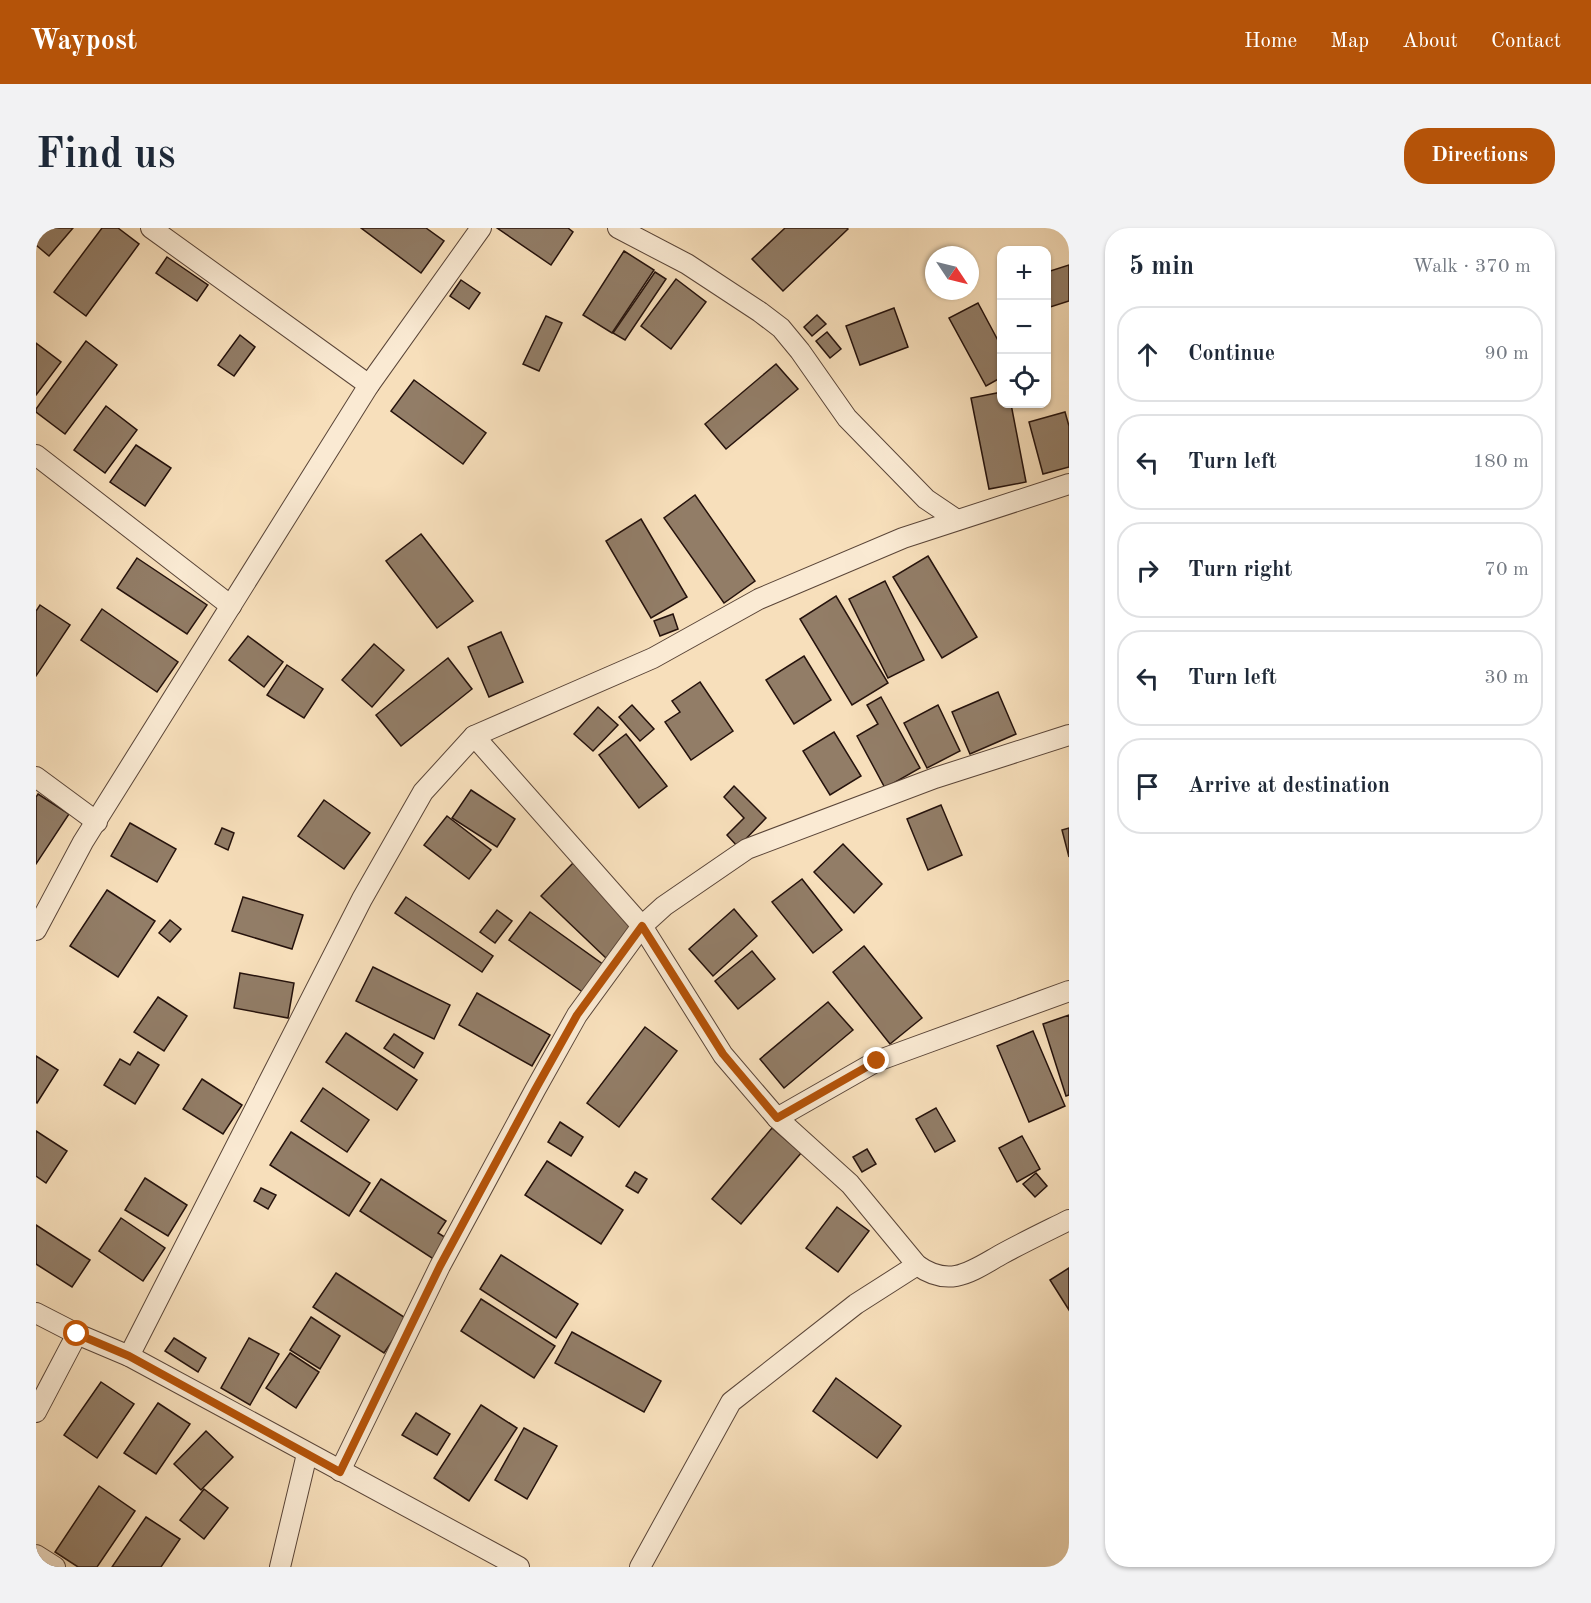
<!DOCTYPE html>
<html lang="en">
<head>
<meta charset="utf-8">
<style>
  body { margin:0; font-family:"Old Standard TT",serif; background:#f2f2f3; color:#1f2937 }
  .controls { position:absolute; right:18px; top:18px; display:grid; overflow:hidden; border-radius:12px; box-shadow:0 2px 4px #0004 }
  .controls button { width:54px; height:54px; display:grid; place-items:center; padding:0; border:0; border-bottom:2px solid #e0e1e3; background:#fff; color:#1f2937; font:30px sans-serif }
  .compass { position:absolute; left:889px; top:18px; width:54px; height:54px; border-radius:50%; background:#fff; box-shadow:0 2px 4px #0004; rotate:125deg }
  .stop { position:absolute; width:18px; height:18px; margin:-14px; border:4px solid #b45309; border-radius:50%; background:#fff }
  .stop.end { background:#b45309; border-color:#fff; box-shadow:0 2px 6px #0008 }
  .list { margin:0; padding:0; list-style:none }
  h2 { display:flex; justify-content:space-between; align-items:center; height:78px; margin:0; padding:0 24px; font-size:26px }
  h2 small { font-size:20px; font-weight:400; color:#747a83 }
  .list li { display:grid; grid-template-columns:39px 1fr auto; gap:18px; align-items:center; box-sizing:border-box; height:96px; margin:0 12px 12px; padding:0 12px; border:2px solid #e0e1e3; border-radius:24px }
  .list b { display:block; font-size:22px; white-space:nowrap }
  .list em { font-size:20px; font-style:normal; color:#747a83 }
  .icon { flex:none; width:33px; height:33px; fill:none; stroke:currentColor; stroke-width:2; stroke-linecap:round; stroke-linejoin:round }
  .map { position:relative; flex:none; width:1033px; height:1339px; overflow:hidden; border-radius:24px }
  header { display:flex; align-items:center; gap:36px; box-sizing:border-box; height:84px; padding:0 30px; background:#b45309; color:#fff }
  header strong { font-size:28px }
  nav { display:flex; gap:33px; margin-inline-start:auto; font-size:21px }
  .intro { display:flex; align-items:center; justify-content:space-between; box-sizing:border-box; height:144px; padding:0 36px }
  h1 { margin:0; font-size:42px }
  .button { padding:15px 27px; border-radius:24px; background:#b45309; color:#fff; font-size:21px; font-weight:700 }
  main { display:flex; gap:36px; padding:0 36px }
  aside { flex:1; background:#fff; border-radius:24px; box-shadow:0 2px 4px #0004 }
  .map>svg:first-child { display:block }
</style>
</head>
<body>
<header>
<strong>Waypost</strong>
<nav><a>Home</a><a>Map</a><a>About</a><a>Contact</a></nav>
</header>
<div class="intro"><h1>Find us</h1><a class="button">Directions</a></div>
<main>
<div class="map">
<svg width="1033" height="1339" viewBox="0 0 1033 1339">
  <rect width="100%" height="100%" fill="#f7dfbb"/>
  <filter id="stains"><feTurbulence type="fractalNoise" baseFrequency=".00333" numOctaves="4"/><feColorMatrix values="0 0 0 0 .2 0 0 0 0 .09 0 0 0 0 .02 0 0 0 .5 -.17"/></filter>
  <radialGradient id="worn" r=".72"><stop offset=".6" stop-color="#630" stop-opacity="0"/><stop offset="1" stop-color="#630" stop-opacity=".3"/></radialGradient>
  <!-- building -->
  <g fill="#927d67" stroke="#25120c" stroke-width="1.5">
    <path d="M0,0H37L13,28L0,17Z"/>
    <path d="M66,0H82L103,16L50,88L18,64Z"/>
    <path d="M325,0H390L408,13L385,45Z"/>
    <path d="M461,0H532L537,4L515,37Z"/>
    <path d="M749,0H811L812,1L747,63L716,31Z"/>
    <path d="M588,23L618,42L576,105L547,87Z"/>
    <path d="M131,29L172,57L161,73L120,45Z"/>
    <path d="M1033,37V73L1011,80V44Z"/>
    <path d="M619,44L630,51L589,112L577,105Z"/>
    <path d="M640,51L670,74L635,121L605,98Z"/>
    <path d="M425,52L444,65L433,81L414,68Z"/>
    <path d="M942,75L966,120V149L950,158L913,90Z"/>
    <path d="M858,80L872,119L824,137L810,98Z"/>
    <path d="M781,87L790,96L776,108L768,99Z"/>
    <path d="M510,88L526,95L503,143L487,136Z"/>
    <path d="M791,104L805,121L794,130L780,113Z"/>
    <path d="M204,107L219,119L198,148L182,137Z"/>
    <path d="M50,113L81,137L29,206L0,184V181Z"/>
    <path d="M0,115L25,134L0,167Z"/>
    <path d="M740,136L762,161L690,221L669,196Z"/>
    <path d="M378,152L450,205L427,236L355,183Z"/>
    <path d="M966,164V176H975L990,254L953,261L935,170Z"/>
    <path d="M70,178L101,202L69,245L38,222Z"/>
    <path d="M1029,184L1033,198V239L1007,246L993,194Z"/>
    <path d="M100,217L135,240L109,278L74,254Z"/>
    <path d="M659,267L719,353L688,375L628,290Z"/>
    <path d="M605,291L651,369L615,390L570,313Z"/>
    <path d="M385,306L437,373L401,400L350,333Z"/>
    <path d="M892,328L941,409L906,430L857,349Z"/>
    <path d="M101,330L171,377L151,406L81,360Z"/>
    <path d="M849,353L888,432L852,450L813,371Z"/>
    <path d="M800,368L852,455L816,477L764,391Z"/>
    <path d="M4,377L34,397L0,448V383Z"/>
    <path d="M66,381L142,434L121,464L45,412Z"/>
    <path d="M637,386L642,401L624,408L618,393Z"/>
    <path d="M465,404L487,454L453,469L432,419Z"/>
    <path d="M212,408L247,434L228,459L193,432Z"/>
    <path d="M338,416L368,442L336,479L306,452Z"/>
    <path d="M768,428L795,472L758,496L730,452Z"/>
    <path d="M412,430L436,461L365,518L340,487Z"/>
    <path d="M251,437L287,461L268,490L231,467Z"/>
    <path d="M664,454L697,503L655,532L629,494L644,484L636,473Z"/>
    <path d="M962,464L980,506L934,526L916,484Z"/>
    <path d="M845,469L884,540L849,560L821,508L842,496L831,477Z"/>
    <path d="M596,477L618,501L604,513L583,489Z"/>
    <path d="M902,477L924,523L891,540L868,495Z"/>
    <path d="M562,479L582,497L557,523L538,506Z"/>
    <path d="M798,504L825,548L794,567L767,523Z"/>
    <path d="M590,506L631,558L603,580L563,527Z"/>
    <path d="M698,558L730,590L702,619L691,607L708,590L688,569Z"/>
    <path d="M435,562L479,591L461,619L416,590Z"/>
    <path d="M2,566L33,586L0,636V569Z"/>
    <path d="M288,572L334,605L308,641L262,608Z"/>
    <path d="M905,577L926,627L892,642L871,591Z"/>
    <path d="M411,588L455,622L433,651L388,617Z"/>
    <path d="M94,595L140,621L121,654L75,628Z"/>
    <path d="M186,600L198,605L192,622L179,616Z"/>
    <path d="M1033,600V629L1026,602Z"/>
    <path d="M807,616L846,656L818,685L778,644Z"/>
    <path d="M537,635L603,699L571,731L505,668Z"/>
    <path d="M766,651L806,702L777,725L736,674Z"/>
    <path d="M71,662L119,693L82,749L34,718Z"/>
    <path d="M207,669L267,687L256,721L196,703Z"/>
    <path d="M370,669L457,728L446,744L359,685Z"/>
    <path d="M698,681L721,708L677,748L653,721Z"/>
    <path d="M461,682L476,693L459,715L444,704Z"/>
    <path d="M494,684L568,737L548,765L473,712Z"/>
    <path d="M134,692L145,701L134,714L123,705Z"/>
    <path d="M828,718L886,790L854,816L797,744Z"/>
    <path d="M716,723L739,751L702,781L679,753Z"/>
    <path d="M337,739L414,777L398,811L320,773Z"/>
    <path d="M204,745L258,755L252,790L198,780Z"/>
    <path d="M441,765L514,807L496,838L423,797Z"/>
    <path d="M122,769L151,788L128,823L98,804Z"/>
    <path d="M792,774L817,802L748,860L724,831Z"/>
    <path d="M1033,787V867L1030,868L1007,796Z"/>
    <path d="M609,799L641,823L583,899L551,875Z"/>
    <path d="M997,803L1029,878L993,894L961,818Z"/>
    <path d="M310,805L381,852L361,882L290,834Z"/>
    <path d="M358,806L387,825L378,840L348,820Z"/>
    <path d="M102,824L123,837L99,876L68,857L84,831L94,837Z"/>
    <path d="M0,828L22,842L1,875L0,874Z"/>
    <path d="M166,851L206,877L187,906L147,881Z"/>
    <path d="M287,860L333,892L311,924L265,893Z"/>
    <path d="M900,880L919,913L899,924L880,891Z"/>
    <path d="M524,894L547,909L535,928L512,914Z"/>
    <path d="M736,900L765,925L705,996L676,971Z"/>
    <path d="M0,903L31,923L10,955L0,948Z"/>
    <path d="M255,904L334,955L313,988L234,937Z"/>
    <path d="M986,908L1004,941L981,954L963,920Z"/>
    <path d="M831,921L840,936L826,944L817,929Z"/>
    <path d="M511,933L587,982L565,1016L489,967Z"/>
    <path d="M599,944L611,951L602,965L590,958Z"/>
    <path d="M1000,945L1011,958L999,969L987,956Z"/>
    <path d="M109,950L151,977L132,1008L89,982Z"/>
    <path d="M345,951L410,993L402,1005L415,1013L402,1034L324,983Z"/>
    <path d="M225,960L240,967L232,981L218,973Z"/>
    <path d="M801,979L833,1003L802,1044L770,1020Z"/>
    <path d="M85,990L129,1020L107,1053L63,1023Z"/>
    <path d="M0,997L54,1032L36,1059L0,1036Z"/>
    <path d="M465,1027L542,1076L520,1110L444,1061Z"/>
    <path d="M1033,1040V1082L1014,1052Z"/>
    <path d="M300,1045L371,1091L348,1125L277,1079Z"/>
    <path d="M445,1071L519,1118L498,1150L425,1103Z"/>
    <path d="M275,1089L304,1108L284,1141L254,1122Z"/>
    <path d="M536,1104L625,1153L608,1184L519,1135Z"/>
    <path d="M138,1110L170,1130L162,1144L129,1123Z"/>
    <path d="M213,1110L243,1126L214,1177L185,1160Z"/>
    <path d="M254,1125L283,1144L260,1180L230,1160Z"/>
    <path d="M800,1150L865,1198L841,1230L777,1183Z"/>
    <path d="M65,1154L98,1176L61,1230L28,1207Z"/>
    <path d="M122,1175L154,1196L120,1246L88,1225Z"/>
    <path d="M445,1177L481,1200L433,1273L398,1250Z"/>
    <path d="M380,1185L414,1206L401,1227L366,1207Z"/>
    <path d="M488,1200L521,1218L491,1271L459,1252Z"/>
    <path d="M170,1203L197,1229L165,1262L138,1236Z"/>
    <path d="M63,1258L99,1283L61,1339H42L19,1324Z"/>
    <path d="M168,1261L192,1280L168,1311L144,1292Z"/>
    <path d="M110,1289L144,1311L125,1339H76Z"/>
  </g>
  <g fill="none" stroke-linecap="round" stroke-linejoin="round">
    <defs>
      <g id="minor">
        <path d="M115,0L333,157"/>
        <path d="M582,0L651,36L724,84L745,100L764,123L811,190L890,271L921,292"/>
        <path d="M0,227L195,378"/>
        <path d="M438,508L606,698L687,827L741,890L814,956L881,1037C914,1061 936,1043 966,1026C988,1014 1011,1003 1033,992"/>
        <path d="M0,549L61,594"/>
        <path d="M0,702L47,614L333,157L445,0"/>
        <path d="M741,890L841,833L1033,763"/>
        <path d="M0,1085L41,1106L93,1128L483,1339"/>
        <path d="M93,1128L326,671L387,564L438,508L617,430L723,371L867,310L1033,256"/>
        <path d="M0,1184L41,1106"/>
        <path d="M304,1243L404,1038L499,862L541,787L606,698L628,678L711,621L899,550L1033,507"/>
        <path d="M0,1327L19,1339"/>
        <path d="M244,1339L271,1226"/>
        <path d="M604,1339L695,1174L820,1076L881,1037"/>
      </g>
    </defs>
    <!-- minor casing -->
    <use href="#minor" stroke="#5a4538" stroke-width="22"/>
    <!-- minor -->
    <use href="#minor" stroke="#faead3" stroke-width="20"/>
  </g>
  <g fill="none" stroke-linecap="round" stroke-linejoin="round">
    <!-- route -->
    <path stroke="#b45309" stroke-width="8" d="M41,1106L93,1128L304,1244L404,1038L499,862L541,787L606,698L687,826L741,890L841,833"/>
  </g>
  <rect width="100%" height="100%" filter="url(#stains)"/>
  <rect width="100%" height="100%" fill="url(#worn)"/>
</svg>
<div class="controls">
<button>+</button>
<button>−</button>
<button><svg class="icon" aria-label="locate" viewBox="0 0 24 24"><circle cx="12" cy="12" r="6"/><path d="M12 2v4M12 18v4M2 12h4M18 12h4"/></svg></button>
</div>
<svg class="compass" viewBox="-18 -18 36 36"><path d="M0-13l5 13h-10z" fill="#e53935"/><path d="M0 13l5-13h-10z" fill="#747a83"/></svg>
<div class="stop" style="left:41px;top:1106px"></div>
<div class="stop end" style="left:841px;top:833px"></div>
</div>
<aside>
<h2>5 min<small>Walk · 370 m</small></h2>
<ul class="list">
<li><svg class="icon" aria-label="ahead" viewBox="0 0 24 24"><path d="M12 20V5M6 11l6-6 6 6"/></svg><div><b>Continue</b></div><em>90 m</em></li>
<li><svg class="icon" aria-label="left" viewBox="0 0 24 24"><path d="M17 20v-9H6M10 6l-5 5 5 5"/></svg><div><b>Turn left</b></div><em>180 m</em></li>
<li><svg class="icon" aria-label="right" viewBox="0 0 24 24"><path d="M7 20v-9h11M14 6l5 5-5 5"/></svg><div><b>Turn right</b></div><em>70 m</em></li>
<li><svg class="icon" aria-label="left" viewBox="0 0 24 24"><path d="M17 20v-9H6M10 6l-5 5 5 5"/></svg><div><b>Turn left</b></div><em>30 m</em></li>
<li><svg class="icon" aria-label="arrive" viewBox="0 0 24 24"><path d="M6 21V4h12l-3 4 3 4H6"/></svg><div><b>Arrive at destination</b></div></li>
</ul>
</aside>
</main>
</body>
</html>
